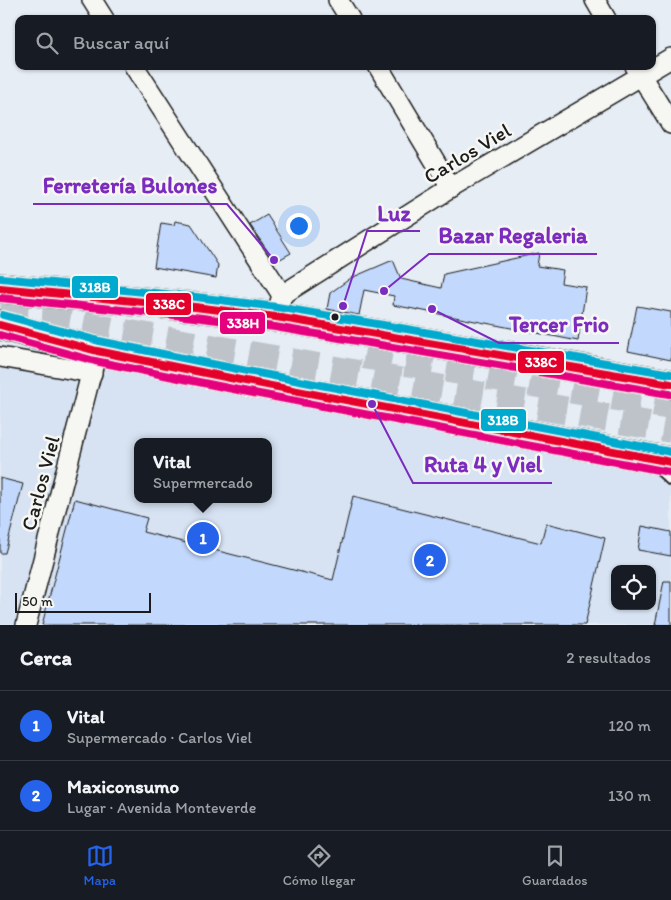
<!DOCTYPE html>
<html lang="es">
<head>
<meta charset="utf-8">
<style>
  body { margin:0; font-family:Itim,sans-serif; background:#242831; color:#f1f3f6 }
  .controls { position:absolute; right:15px; bottom:15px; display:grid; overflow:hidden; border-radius:10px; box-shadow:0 1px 4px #0004 }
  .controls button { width:45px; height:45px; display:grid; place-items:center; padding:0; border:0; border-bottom:1px solid #363941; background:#171b24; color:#f1f3f6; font:25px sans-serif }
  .scale { position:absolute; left:15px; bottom:12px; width:136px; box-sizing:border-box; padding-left:5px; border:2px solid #1c1c1c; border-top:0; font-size:14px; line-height:18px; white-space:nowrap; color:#1c1c1c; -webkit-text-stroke:4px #f6f6f2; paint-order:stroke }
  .you { position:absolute; left:298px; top:225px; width:18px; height:18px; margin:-12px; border:4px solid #fff; border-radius:50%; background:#1a73e8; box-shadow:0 0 0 8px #1a73e833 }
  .badge { display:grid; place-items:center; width:32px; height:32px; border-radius:50%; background:#2563eb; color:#fff; font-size:16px; font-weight:700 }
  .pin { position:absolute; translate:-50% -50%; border:2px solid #fff; box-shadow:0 1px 5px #0006 }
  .popup { position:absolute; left:134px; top:438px; width:138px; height:65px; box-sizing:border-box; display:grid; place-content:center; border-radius:10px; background:#171b24; filter:drop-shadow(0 1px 4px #0005); font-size:16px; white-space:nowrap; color:#9ea1a6 }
  .popup b { font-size:19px; color:#f1f3f6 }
  .popup::after { content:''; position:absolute; left:50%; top:100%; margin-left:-10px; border:10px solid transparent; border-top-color:#171b24 }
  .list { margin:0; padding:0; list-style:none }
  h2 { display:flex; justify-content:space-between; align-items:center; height:65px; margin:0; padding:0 20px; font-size:21px }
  h2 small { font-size:16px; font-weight:400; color:#9ea1a6 }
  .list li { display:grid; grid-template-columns:32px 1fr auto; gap:15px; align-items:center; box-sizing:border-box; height:70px; padding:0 20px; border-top:1px solid #363941 }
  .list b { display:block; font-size:19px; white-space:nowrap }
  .list p { margin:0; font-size:16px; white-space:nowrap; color:#9ea1a6 }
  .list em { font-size:16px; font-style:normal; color:#9ea1a6 }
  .icon { flex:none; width:28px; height:28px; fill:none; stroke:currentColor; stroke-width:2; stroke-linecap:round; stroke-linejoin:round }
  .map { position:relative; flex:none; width:671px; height:625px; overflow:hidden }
  .search { position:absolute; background:#171b24; box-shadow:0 1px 4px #0004; left:15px; right:15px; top:15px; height:55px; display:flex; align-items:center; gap:12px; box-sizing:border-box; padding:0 18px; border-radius:10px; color:#9ea1a6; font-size:19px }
  .sheet { height:205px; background:#171b24 }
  nav { display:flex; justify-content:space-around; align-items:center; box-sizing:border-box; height:70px; border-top:1px solid #363941; background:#171b24; font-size:14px; color:#9ea1a6 }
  nav a { display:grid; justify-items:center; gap:2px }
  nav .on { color:#2563eb }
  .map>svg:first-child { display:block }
</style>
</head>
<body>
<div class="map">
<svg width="671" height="625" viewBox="0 0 671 625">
  <rect width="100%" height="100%" fill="#e6edf5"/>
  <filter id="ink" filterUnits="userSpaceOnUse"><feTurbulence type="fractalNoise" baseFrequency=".02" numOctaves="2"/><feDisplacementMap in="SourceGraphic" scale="10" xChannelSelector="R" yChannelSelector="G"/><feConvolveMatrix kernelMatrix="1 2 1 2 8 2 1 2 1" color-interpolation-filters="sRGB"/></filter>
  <g filter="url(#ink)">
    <!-- built -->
    <path fill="#d7e3f3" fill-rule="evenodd" d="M0,345L671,470V625H0ZM138,442H268V499H138ZM615,569H652V606H615Z"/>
    <!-- building -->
    <g fill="#c2d8fc" stroke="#1c1c1c">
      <path d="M267,215L291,253L275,262L250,225Z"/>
      <path d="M175,221L191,224L218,265L216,278L154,267L161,223L174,225Z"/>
      <path d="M539,253L537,266L563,270L561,283L586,287L578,341L393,305L394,296L364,290L359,315L327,309L330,293L351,278L393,260L401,279L441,288L444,274Z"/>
      <path d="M637,306L671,312V360L628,351Z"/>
      <path d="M0,478L23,484L5,553H0Z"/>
      <path d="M353,496L541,543L546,523L605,538L585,625H42L75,499L147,518L143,532L333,580Z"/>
      <path d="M642,526L671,532V556L638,550Z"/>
      <path d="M664,581H671V625H655Z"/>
    </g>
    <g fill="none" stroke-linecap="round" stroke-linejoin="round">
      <!-- primary-tunnel -->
      <g stroke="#bec3ca" stroke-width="28" stroke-dasharray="28 14" stroke-linecap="butt">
        <path d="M0,317L45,319L671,429"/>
        <path d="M364,355L671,406"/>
      </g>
      <defs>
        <path id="service" d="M656,466L671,480"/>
        <g id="minor">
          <path d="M92,0L104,19"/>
          <path d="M338,0L350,19"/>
          <path d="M595,0L606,19"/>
          <path d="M134,66L282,295"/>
          <path d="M378,66L451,188"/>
          <path d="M635,66L671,124"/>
          <path d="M276,317L282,295L451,188L671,58"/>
          <path d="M0,357L92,373"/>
          <path d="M26,625L97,351"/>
        </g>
        <g id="primary">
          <path d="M0,288L195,307L276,317L671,384"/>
          <path d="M0,325L97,351L240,380L671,462"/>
        </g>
      </defs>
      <!-- service casing -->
      <use href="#service" stroke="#1c1c1c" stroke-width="14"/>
      <!-- minor casing -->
      <use href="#minor" stroke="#1c1c1c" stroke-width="22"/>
      <!-- primary casing -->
      <use href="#primary" stroke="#1c1c1c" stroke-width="31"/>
      <!-- service -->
      <use href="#service" stroke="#f6f6f2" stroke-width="10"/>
      <!-- minor -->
      <use href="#minor" stroke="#f6f6f2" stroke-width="19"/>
      <!-- primary -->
      <use href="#primary" stroke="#f6f6f2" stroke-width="28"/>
      <defs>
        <g id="bus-1">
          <path d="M0,288L195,307L276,317L671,384"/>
          <path d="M0,325L97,351L240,380L671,462"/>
        </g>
        <g id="bus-2">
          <path d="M0,298L194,317L275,327L669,394"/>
          <path d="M0,335L95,361L238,390L669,472"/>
        </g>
        <g id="bus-3">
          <path d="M1,278L196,297L277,307L671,374"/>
          <path d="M3,315L99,341L242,370L671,452"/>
        </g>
      </defs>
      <!-- bus-1 casing -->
      <use href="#bus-1" stroke="#f6f6f2" stroke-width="11"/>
      <!-- bus-2 casing -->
      <use href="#bus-2" stroke="#f6f6f2" stroke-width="11"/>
      <!-- bus-3 casing -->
      <use href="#bus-3" stroke="#f6f6f2" stroke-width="11"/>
      <!-- bus-1 -->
      <use href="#bus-1" stroke="#e4002b" stroke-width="8"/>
      <!-- bus-2 -->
      <use href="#bus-2" stroke="#e5007d" stroke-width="8"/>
      <!-- bus-3 -->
      <use href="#bus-3" stroke="#00a9ce" stroke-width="8"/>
    </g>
  </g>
  <!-- markers -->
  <circle fill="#1c1c1c" stroke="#f6f6f2" stroke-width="2" cx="335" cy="317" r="4.5"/>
  <g text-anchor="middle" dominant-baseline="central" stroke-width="5" stroke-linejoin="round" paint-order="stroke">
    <!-- street labels -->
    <g font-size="21" fill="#1c1c1c" stroke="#f6f6f2">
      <text transform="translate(467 153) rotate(-31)">Carlos Viel</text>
      <text transform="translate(40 483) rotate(-75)">Carlos Viel</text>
    </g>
  </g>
  <!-- callouts -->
  <path fill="none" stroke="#7b2cbf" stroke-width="2" d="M274 260L227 204H33M343 306L367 231H420M384 291L429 254H597M432 309L499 343H619M372 404L413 483H552"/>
  <g fill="#7b2cbf" stroke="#f6f6f2" stroke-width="2">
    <circle cx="274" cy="260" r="5"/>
    <circle cx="343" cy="306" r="5"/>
    <circle cx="384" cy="291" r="5"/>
    <circle cx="432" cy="309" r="5"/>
    <circle cx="372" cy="404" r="5"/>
  </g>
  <g font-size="22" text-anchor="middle" font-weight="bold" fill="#7b2cbf" stroke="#f6f6f2" stroke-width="5" stroke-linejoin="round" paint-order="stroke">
    <text x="130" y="193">Ferretería Bulones</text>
    <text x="394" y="221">Luz</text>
    <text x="513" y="243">Bazar Regaleria</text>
    <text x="559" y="332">Tercer Frio</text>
    <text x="483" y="472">Ruta 4 y Viel</text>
  </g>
  <g stroke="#f6f6f2" stroke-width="2">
    <rect x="71" y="275" width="48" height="24" rx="5" fill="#00a9ce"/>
    <rect x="145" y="292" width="47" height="24" rx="5" fill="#e4002b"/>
    <rect x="219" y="311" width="47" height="24" rx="5" fill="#e5007d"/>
    <rect x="517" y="350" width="48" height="24" rx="5" fill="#e4002b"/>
    <rect x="480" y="408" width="47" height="24" rx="5" fill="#00a9ce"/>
  </g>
  <g font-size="14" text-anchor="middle" font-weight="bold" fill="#fff">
    <text x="95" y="292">318B</text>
    <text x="169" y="309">338C</text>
    <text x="243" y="328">338H</text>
    <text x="541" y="367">338C</text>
    <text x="503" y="425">318B</text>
  </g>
</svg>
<div class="controls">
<button><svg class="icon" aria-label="locate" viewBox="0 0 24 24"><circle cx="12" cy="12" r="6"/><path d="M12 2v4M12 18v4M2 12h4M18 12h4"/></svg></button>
</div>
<div class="scale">50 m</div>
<div class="you"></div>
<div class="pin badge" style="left:203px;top:538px">1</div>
<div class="popup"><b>Vital</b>Supermercado</div>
<div class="pin badge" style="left:430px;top:560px">2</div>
<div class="search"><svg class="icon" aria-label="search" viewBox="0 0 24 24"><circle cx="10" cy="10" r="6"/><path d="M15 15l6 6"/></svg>Buscar aquí</div>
</div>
<section class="sheet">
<h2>Cerca<small>2 resultados</small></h2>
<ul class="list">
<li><span class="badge">1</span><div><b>Vital</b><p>Supermercado · Carlos Viel</p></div><em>120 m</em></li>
<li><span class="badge">2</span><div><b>Maxiconsumo</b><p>Lugar · Avenida Monteverde</p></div><em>130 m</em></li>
</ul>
</section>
<nav>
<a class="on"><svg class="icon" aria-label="map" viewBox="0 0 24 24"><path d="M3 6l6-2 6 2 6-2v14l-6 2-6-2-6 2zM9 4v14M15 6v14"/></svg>Mapa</a>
<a><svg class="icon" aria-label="directions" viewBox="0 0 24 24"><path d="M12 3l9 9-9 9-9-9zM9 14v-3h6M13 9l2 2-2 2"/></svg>Cómo llegar</a>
<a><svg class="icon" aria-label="saved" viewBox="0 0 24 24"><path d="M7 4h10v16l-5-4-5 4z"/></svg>Guardados</a>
</nav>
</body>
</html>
